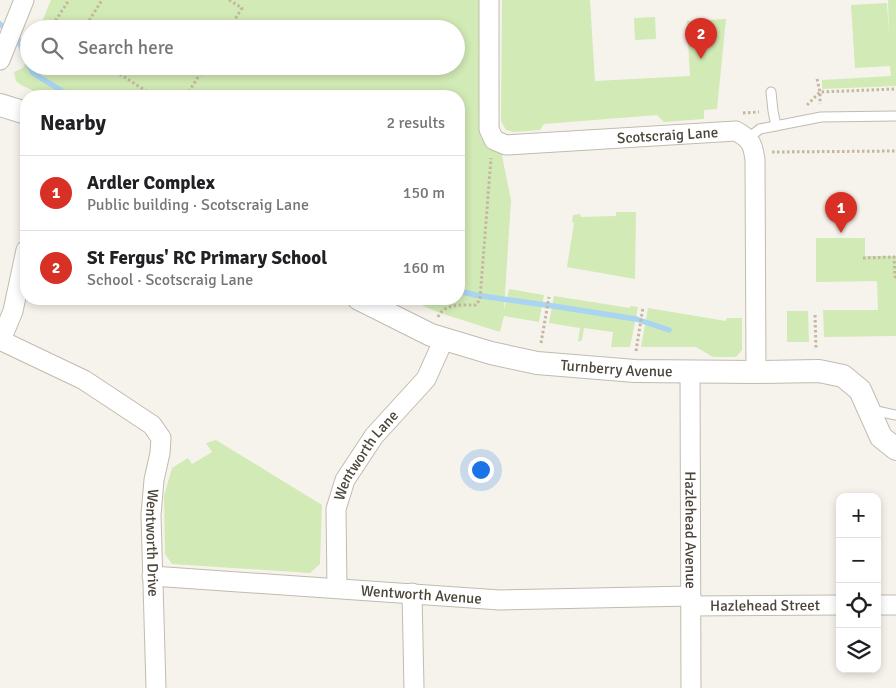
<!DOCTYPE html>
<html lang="en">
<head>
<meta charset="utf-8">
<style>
  body { margin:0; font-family:Signika,sans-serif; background:#f6f6f6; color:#202124 }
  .controls { position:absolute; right:15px; bottom:15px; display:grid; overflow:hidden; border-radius:10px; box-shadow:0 2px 8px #0003 }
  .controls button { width:45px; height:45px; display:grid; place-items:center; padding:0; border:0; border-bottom:1px solid #e0e0e0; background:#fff; color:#202124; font:25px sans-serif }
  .you { position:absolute; left:480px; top:469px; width:18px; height:18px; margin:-12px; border:4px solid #fff; border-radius:50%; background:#1a73e8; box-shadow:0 0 0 8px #1a73e833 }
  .badge { display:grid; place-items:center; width:32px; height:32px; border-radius:50%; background:#d93025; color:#fff; font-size:16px; font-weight:700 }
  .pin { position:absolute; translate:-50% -41px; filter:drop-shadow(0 1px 2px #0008) }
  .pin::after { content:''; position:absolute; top:26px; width:18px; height:15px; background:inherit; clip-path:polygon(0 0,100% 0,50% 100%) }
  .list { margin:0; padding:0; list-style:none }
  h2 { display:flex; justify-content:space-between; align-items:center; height:65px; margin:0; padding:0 20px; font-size:21px }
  h2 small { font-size:16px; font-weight:400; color:#757577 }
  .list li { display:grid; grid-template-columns:32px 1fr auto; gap:15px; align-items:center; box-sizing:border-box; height:75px; padding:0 20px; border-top:1px solid #e0e0e0 }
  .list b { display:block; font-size:19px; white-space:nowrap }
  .list p { margin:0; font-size:16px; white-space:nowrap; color:#757577 }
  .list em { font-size:16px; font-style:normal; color:#757577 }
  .icon { flex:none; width:28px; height:28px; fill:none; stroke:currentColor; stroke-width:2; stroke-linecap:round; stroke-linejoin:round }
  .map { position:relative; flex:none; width:896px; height:688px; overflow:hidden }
  .search { position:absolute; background:#fff; box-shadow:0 2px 8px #0003; left:20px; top:20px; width:445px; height:55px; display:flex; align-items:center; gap:12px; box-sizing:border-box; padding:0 18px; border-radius:28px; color:#757577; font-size:19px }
  .panel { position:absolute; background:#fff; box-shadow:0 2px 8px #0003; left:20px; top:90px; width:445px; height:215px; border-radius:20px }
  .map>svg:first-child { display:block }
</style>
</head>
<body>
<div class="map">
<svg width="896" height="688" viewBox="0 0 896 688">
  <rect width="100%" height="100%" fill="#f6f3ec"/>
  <!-- green -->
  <g fill="#d2eab5">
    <path d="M51,0H483V125L501,151L511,200L504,310L509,289L544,295L539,322L504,316L500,332L440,313L407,299H459V96H45L21,85L16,81L14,72L23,68L29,54V66H456V29H39Z"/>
    <path d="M502,0H590L595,81L690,76L687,21L726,19L717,109L704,110V119L664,122L657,115L544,124L540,130L514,132L506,130L501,121Z"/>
    <path d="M888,0H896V86L822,89V80L891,76L890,66L855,68L851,5L887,3L889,35Z"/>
    <path d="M655,17L656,39L635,40L634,18Z"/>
    <path d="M616,212H636L635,279L567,267L574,223L572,222L573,215L580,214L581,217L616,216Z"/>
    <path d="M816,238H865V256H896V336L824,337L823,310H878L877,281L816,282Z"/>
    <path d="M554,296L630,308V306L638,307L630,347H611L613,332L584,328L582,340L578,342L580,328L549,323Z"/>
    <path d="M648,308L726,321L727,318H742V350L736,357H713L696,347H641Z"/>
    <path d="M787,311H808L809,342H787Z"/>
    <path d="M216,440L322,505L320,564L310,573L172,564L165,554L164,496L172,468L188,458L192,464L212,452L206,443Z"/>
  </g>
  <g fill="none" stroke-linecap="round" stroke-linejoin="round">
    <!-- stream -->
    <g stroke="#a9d4f2" stroke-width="5.5">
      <path d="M0,24L18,39L29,65"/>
      <path d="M29,66L33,73L70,96"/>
      <path d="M459,291L475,295L553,306L636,319L669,330"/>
    </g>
    <defs>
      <g id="service">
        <path d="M771,92L773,111L776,126"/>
        <path d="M748,138L760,129L821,117L896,116"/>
        <path d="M872,410L896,415"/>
      </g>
      <g id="minor">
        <path id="s1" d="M489,0V129L494,140L506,145L736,131C750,139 753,143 755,160L756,372"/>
        <path d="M0,60L24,0"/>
        <path id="s2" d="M0,340L84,380L152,425L161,438L160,453L154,480L151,515L156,688"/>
        <path d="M1,340L13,311L26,250"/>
        <path id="s3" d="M690,371L691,688"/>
        <path id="s4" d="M152,576L500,600L691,596"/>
        <path id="s5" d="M337,588L336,509L345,480L374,436L426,379L444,339"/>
        <path d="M412,593L414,688"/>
        <path d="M877,605H896"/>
        <path id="s6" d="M691,606L840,605"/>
      </g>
      <g id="tertiary">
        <path d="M0,105L26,113"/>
        <path id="s7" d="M359,299L431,335L491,353L537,363L635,371L756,372L819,371L843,376L860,390L881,437L896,449"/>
      </g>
    </defs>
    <!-- service casing -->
    <use href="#service" stroke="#c2bbae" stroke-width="11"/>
    <!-- minor casing -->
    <use href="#minor" stroke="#c2bbae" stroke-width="21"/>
    <!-- tertiary casing -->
    <use href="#tertiary" stroke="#c2bbae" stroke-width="24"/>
    <!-- path -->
    <g stroke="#c4b79f" stroke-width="3" stroke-dasharray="2.5 2.5" stroke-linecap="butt">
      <path d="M229,0L242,8L229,29"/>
      <path d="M50,29L69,0"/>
      <path d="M84,29L102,0"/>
      <path d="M107,66L154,96"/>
      <path d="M817,79L820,92V104"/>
      <path d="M186,96L205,66"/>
      <path d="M807,105L820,92L896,89"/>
      <path d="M743,113L759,112"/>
      <path d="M772,152L896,151"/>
      <path d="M863,258L894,257L895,277H896"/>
      <path d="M815,315L816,349"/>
      <path d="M438,317C444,303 463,305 476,305L480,299L491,158"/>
      <path d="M541,343L549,297"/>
      <path d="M636,351L643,307"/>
    </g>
    <!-- service -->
    <use href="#service" stroke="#fff" stroke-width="9"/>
    <!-- minor -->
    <use href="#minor" stroke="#fff" stroke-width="19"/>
    <!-- tertiary -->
    <use href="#tertiary" stroke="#fff" stroke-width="22"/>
  </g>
  <g text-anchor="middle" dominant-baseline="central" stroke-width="4" stroke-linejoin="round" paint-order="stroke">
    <!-- street labels -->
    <g font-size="15" fill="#4b4439" stroke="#fff">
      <text stroke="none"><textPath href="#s1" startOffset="316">Scotscraig Lane</textPath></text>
      <text stroke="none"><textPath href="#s7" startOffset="270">Turnberry Avenue</textPath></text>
      <text stroke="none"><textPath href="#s5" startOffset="141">Wentworth Lane</textPath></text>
      <text stroke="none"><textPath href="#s3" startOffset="159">Hazlehead Avenue</textPath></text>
      <text stroke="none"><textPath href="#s2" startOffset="296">Wentworth Drive</textPath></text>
      <text stroke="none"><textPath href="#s4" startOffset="270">Wentworth Avenue</textPath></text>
      <text stroke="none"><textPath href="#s6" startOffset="74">Hazlehead Street</textPath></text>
    </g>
  </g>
</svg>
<div class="controls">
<button>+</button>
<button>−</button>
<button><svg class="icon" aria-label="locate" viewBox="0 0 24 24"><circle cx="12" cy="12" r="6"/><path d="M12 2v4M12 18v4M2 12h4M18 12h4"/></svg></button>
<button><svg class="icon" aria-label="layers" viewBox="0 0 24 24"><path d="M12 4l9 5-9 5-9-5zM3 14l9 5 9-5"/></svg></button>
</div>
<div class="you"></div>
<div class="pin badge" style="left:841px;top:233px">1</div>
<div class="pin badge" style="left:701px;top:59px">2</div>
<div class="search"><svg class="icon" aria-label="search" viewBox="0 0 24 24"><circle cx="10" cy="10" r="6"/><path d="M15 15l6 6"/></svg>Search here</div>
<section class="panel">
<h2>Nearby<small>2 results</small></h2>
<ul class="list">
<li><span class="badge">1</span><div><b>Ardler Complex</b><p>Public building · Scotscraig Lane</p></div><em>150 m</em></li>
<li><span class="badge">2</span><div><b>St Fergus' RC Primary School</b><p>School · Scotscraig Lane</p></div><em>160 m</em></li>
</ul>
</section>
</div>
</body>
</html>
